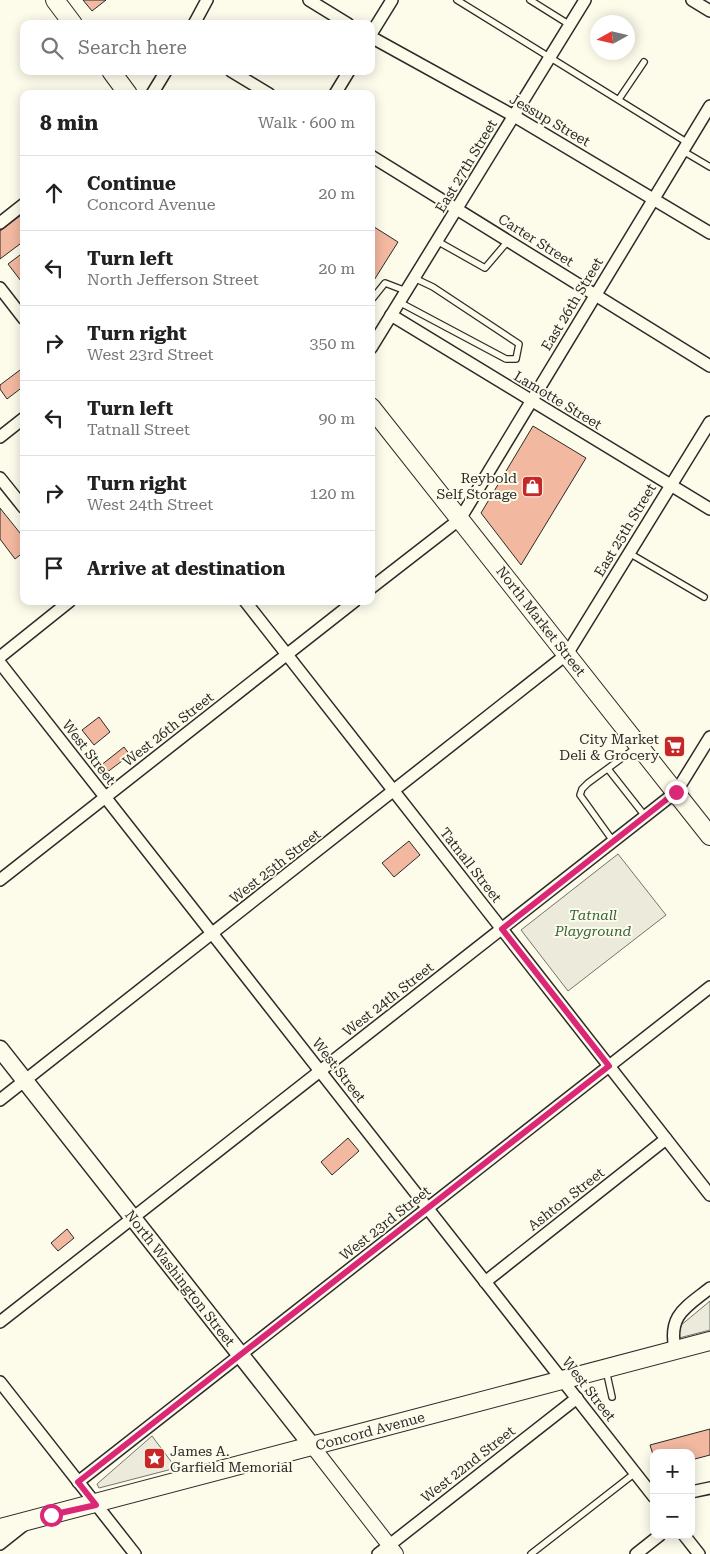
<!DOCTYPE html>
<html lang="en">
<head>
<meta charset="utf-8">
<style>
  body { margin:0; font-family:"Roboto Serif",serif; background:#f2f2f2; color:#222 }
  .controls { position:absolute; right:15px; bottom:15px; display:grid; overflow:hidden; border-radius:10px; box-shadow:0 2px 12px #0003 }
  .controls button { width:45px; height:45px; display:grid; place-items:center; padding:0; border:0; border-bottom:1px solid #e0e0e0; background:#fff; color:#222; font:25px sans-serif }
  .compass { position:absolute; left:590px; top:15px; width:45px; height:45px; border-radius:50%; background:#fff; box-shadow:0 2px 12px #0003; rotate:262deg }
  .stop { position:absolute; width:15px; height:15px; margin:-11px; border:4px solid #db2777; border-radius:50%; background:#fff }
  .stop.end { background:#db2777; border-color:#fff; box-shadow:0 1px 5px #0008 }
  .list { margin:0; padding:0; list-style:none }
  h2 { display:flex; justify-content:space-between; align-items:center; height:65px; margin:0; padding:0 20px; font-size:21px }
  h2 small { font-size:16px; font-weight:400; color:#767676 }
  .list li { display:grid; grid-template-columns:32px 1fr auto; gap:15px; align-items:center; box-sizing:border-box; height:75px; padding:0 20px; border-top:1px solid #e0e0e0 }
  .list b { display:block; font-size:19px; white-space:nowrap }
  .list p { margin:0; font-size:16px; white-space:nowrap; color:#767676 }
  .list em { font-size:16px; font-style:normal; color:#767676 }
  .icon { flex:none; width:28px; height:28px; fill:none; stroke:currentColor; stroke-width:2; stroke-linecap:round; stroke-linejoin:round }
  .map { position:relative; flex:none; width:710px; height:1554px; overflow:hidden }
  .search { position:absolute; background:#fff; box-shadow:0 2px 12px #0003; left:20px; top:20px; width:355px; height:55px; display:flex; align-items:center; gap:12px; box-sizing:border-box; padding:0 18px; border-radius:10px; color:#767676; font-size:19px }
  .panel { position:absolute; background:#fff; box-shadow:0 2px 12px #0003; left:20px; top:90px; width:355px; height:515px; border-radius:10px }
  .map>svg:first-child { display:block }
</style>
</head>
<body>
<div class="map">
<svg width="710" height="1554" viewBox="0 0 710 1554">
  <rect width="100%" height="100%" fill="#fdfbea"/>
  <!-- green -->
  <g fill="#ecebdb" stroke="#74746e">
    <path d="M618,854L666,915L568,991L521,930Z"/>
    <path d="M710,1301V1330L679,1338L680,1326Z"/>
    <path d="M152,1436L176,1468L99,1488L97,1484Z"/>
  </g>
  <!-- building -->
  <g fill="#f2b8a0" stroke="#2b2b2b">
    <path d="M83,0H106L92,11Z"/>
    <path d="M21,215L24,219V241L0,259V231Z"/>
    <path d="M371,225L398,242L371,285Z"/>
    <path d="M24,252V285L8,264Z"/>
    <path d="M24,367V386L7,399L0,389V385Z"/>
    <path d="M533,426L586,458L521,565L481,513Z"/>
    <path d="M0,508L24,538V552L15,559L0,539Z"/>
    <path d="M99,717L110,732L94,745L82,730Z"/>
    <path d="M124,747L130,755L106,773L100,766Z"/>
    <path d="M409,841L420,855L394,877L382,863Z"/>
    <path d="M348,1138L359,1151L332,1175L321,1162Z"/>
    <path d="M67,1229L74,1238L58,1251L51,1243Z"/>
    <path d="M710,1429V1455L691,1460V1453H654V1458L650,1445Z"/>
  </g>
  <g fill="none" stroke-linecap="round" stroke-linejoin="round">
    <defs>
      <g id="service">
        <path d="M457,0L688,143"/>
        <path d="M530,0L570,25"/>
        <path d="M619,99L644,62"/>
        <path d="M683,151L710,167"/>
        <path d="M437,241L485,268L508,241"/>
        <path d="M373,298L385,283L406,291"/>
        <path d="M399,302L506,359H516L519,344L433,287L414,278"/>
        <path d="M629,553L704,597"/>
        <path d="M608,769L645,816"/>
        <path d="M613,841L580,795L582,789L588,783L637,747"/>
        <path d="M606,1370L612,1397"/>
        <path d="M531,1554L635,1473"/>
      </g>
      <g id="minor">
        <path d="M309,0L348,24"/>
        <path d="M692,0L710,11"/>
        <path d="M194,24L207,0"/>
        <path d="M371,34L392,0"/>
        <path d="M371,37L514,116L710,233"/>
        <path d="M231,71L269,94"/>
        <path d="M152,94L166,71"/>
        <path d="M335,94L349,71"/>
        <path d="M371,156L710,366"/>
        <path d="M0,223L24,204"/>
        <path d="M0,288L24,319"/>
        <path d="M391,315L710,509"/>
        <path d="M371,348L585,0"/>
        <path d="M0,437L24,418"/>
        <path d="M0,478L24,508"/>
        <path d="M371,588L460,519L710,106"/>
        <path d="M245,601L710,1195"/>
        <path d="M0,657L70,601"/>
        <path d="M0,663L654,1497"/>
        <path d="M0,880L355,601"/>
        <path d="M0,1100L567,654L710,422"/>
        <path d="M485,1282L666,1139"/>
        <path d="M0,1322L676,792L710,737"/>
        <path d="M675,1350C668,1315 685,1308 710,1288"/>
        <path d="M0,1382L135,1554"/>
        <path d="M78,1482L710,987"/>
        <path d="M691,1492L710,1488"/>
        <path d="M684,1535L699,1554"/>
        <path d="M0,1544L24,1525"/>
        <path d="M378,1554L577,1398"/>
        <path d="M636,1554L660,1535"/>
      </g>
      <path id="tertiary" d="M313,1447L396,1554"/>
      <path id="secondary" d="M0,1049L313,1447"/>
      <g id="primary">
        <path d="M55,0L73,24"/>
        <path d="M111,71L128,94"/>
        <path d="M371,407L710,836"/>
        <path d="M0,1528C237,1467 473,1402 710,1341"/>
      </g>
    </defs>
    <!-- service casing -->
    <use href="#service" stroke="#2b2b2b" stroke-width="8"/>
    <!-- minor casing -->
    <use href="#minor" stroke="#2b2b2b" stroke-width="14"/>
    <!-- tertiary casing -->
    <use href="#tertiary" stroke="#2b2b2b" stroke-width="16"/>
    <!-- secondary casing -->
    <use href="#secondary" stroke="#2b2b2b" stroke-width="19"/>
    <!-- primary casing -->
    <use href="#primary" stroke="#2b2b2b" stroke-width="20"/>
    <!-- service -->
    <use href="#service" stroke="#fdfbea" stroke-width="5.5"/>
    <!-- minor -->
    <use href="#minor" stroke="#fdfbea" stroke-width="11"/>
    <!-- tertiary -->
    <use href="#tertiary" stroke="#fdfbea" stroke-width="14"/>
    <!-- secondary -->
    <use href="#secondary" stroke="#fdfbea" stroke-width="16"/>
    <!-- primary -->
    <use href="#primary" stroke="#fdfbea" stroke-width="18"/>
  </g>
  <g fill="none" stroke-linecap="round" stroke-linejoin="round">
    <!-- route -->
    <path stroke="#db2777" stroke-width="6" d="M51,1515L96,1505L78,1482L609,1066L502,929L676,792"/>
  </g>
  <!-- icons -->
  <defs>
    <symbol id="shop-square" viewBox="-11 -11 22 22"><rect x="-9" y="-9" width="18" height="18" rx="4" fill="#c62828" stroke="#fdfbea"/><path d="M-5-2.5h2.3a2.7 3.5 0 0 1 5.4 0H5L5.5 6h-11ZM-1.5-2.5h3a1.5 2.3 0 0 0-3 0Z" fill="#fff"/></symbol>
    <symbol id="supermarket-square" viewBox="-11 -11 22 22"><rect x="-9" y="-9" width="18" height="18" rx="4" fill="#c62828" stroke="#fdfbea"/><path d="M-6-5.5h2.5l.6 2H6L4.5 2H-2.5L-4.4-4H-6ZM-1.5 3.2a1.3 1.3 0 1 0 .1 0ZM3 3.2a1.3 1.3 0 1 0 .1 0Z" fill="#fff"/></symbol>
    <symbol id="sight-square" viewBox="-11 -11 22 22"><rect x="-9" y="-9" width="18" height="18" rx="4" fill="#c62828" stroke="#fdfbea"/><path d="M0-6L1.8-2.2L6-1.7L2.9 1.2L3.7 5.4L0 3.3L-3.7 5.4L-2.9 1.2L-6-1.7L-1.8-2.2Z" fill="#fff"/></symbol>
  </defs>
  <g fill-rule="evenodd">
    <use href="#shop-square" x="520" y="474" width="25" height="25"/>
    <use href="#supermarket-square" x="662" y="734" width="25" height="25"/>
    <use href="#sight-square" x="142" y="1446" width="25" height="25"/>
  </g>
  <g text-anchor="middle" dominant-baseline="central" stroke-width="4" stroke-linejoin="round" paint-order="stroke">
    <!-- street labels -->
    <g font-size="14" fill="#2b2b2b" stroke="#fdfbea">
      <text transform="translate(550 120) rotate(30)">Jessup Street</text>
      <text transform="translate(466 166) rotate(-59)">East 27th Street</text>
      <text transform="translate(536 240) rotate(32)">Carter Street</text>
      <text transform="translate(572 304) rotate(-59)">East 26th Street</text>
      <text transform="translate(558 400) rotate(31)">Lamotte Street</text>
      <text transform="translate(625 530) rotate(-59)">East 25th Street</text>
      <text transform="translate(541 621) rotate(52)">North Market Street</text>
      <text transform="translate(168 729) rotate(-38)">West 26th Street</text>
      <text transform="translate(89 752) rotate(52)">West Street</text>
      <text transform="translate(471 865) rotate(52)">Tatnall Street</text>
      <text transform="translate(275 866) rotate(-38)">West 25th Street</text>
      <text transform="translate(388 999) rotate(-38)">West 24th Street</text>
      <text transform="translate(339 1070) rotate(52)">West Street</text>
      <text transform="translate(566 1199) rotate(-38)">Ashton Street</text>
      <text transform="translate(385 1223) rotate(-38)">West 23rd Street</text>
      <text transform="translate(180 1278) rotate(52)">North Washington Street</text>
      <text transform="translate(589 1389) rotate(52)">West Street</text>
      <text transform="translate(370 1431) rotate(-15)">Concord Avenue</text>
      <text transform="translate(468 1464) rotate(-38)">West 22nd Street</text>
    </g>
    <!-- poi labels -->
    <g font-size="14" fill="#2b2b2b" stroke="#fdfbea" text-anchor="end">
      <text x="517" y="478">Reybold<tspan x="517" dy="16">Self Storage</tspan></text>
      <text x="659" y="739">City Market<tspan x="659" dy="16">Deli &amp; Grocery</tspan></text>
      <text x="170" y="1451" text-anchor="start">James A.<tspan x="170" dy="16">Garfield Memorial</tspan></text>
    </g>
    <!-- park labels -->
    <g font-size="14" font-style="italic" fill="#34623c" stroke="#fdfbea">
      <text x="593" y="915">Tatnall<tspan x="593" dy="16">Playground</tspan></text>
    </g>
  </g>
</svg>
<div class="controls">
<button>+</button>
<button>−</button>
</div>
<svg class="compass" viewBox="-18 -18 36 36"><path d="M0-13l5 13h-10z" fill="#e53935"/><path d="M0 13l5-13h-10z" fill="#767676"/></svg>
<div class="stop" style="left:51px;top:1515px"></div>
<div class="stop end" style="left:676px;top:792px"></div>
<div class="search"><svg class="icon" aria-label="search" viewBox="0 0 24 24"><circle cx="10" cy="10" r="6"/><path d="M15 15l6 6"/></svg>Search here</div>
<section class="panel">
<h2>8 min<small>Walk · 600 m</small></h2>
<ul class="list">
<li><svg class="icon" aria-label="ahead" viewBox="0 0 24 24"><path d="M12 20V5M6 11l6-6 6 6"/></svg><div><b>Continue</b><p>Concord Avenue</p></div><em>20 m</em></li>
<li><svg class="icon" aria-label="left" viewBox="0 0 24 24"><path d="M17 20v-9H6M10 6l-5 5 5 5"/></svg><div><b>Turn left</b><p>North Jefferson Street</p></div><em>20 m</em></li>
<li><svg class="icon" aria-label="right" viewBox="0 0 24 24"><path d="M7 20v-9h11M14 6l5 5-5 5"/></svg><div><b>Turn right</b><p>West 23rd Street</p></div><em>350 m</em></li>
<li><svg class="icon" aria-label="left" viewBox="0 0 24 24"><path d="M17 20v-9H6M10 6l-5 5 5 5"/></svg><div><b>Turn left</b><p>Tatnall Street</p></div><em>90 m</em></li>
<li><svg class="icon" aria-label="right" viewBox="0 0 24 24"><path d="M7 20v-9h11M14 6l5 5-5 5"/></svg><div><b>Turn right</b><p>West 24th Street</p></div><em>120 m</em></li>
<li><svg class="icon" aria-label="arrive" viewBox="0 0 24 24"><path d="M6 21V4h12l-3 4 3 4H6"/></svg><div><b>Arrive at destination</b></div></li>
</ul>
</section>
</div>
</body>
</html>
